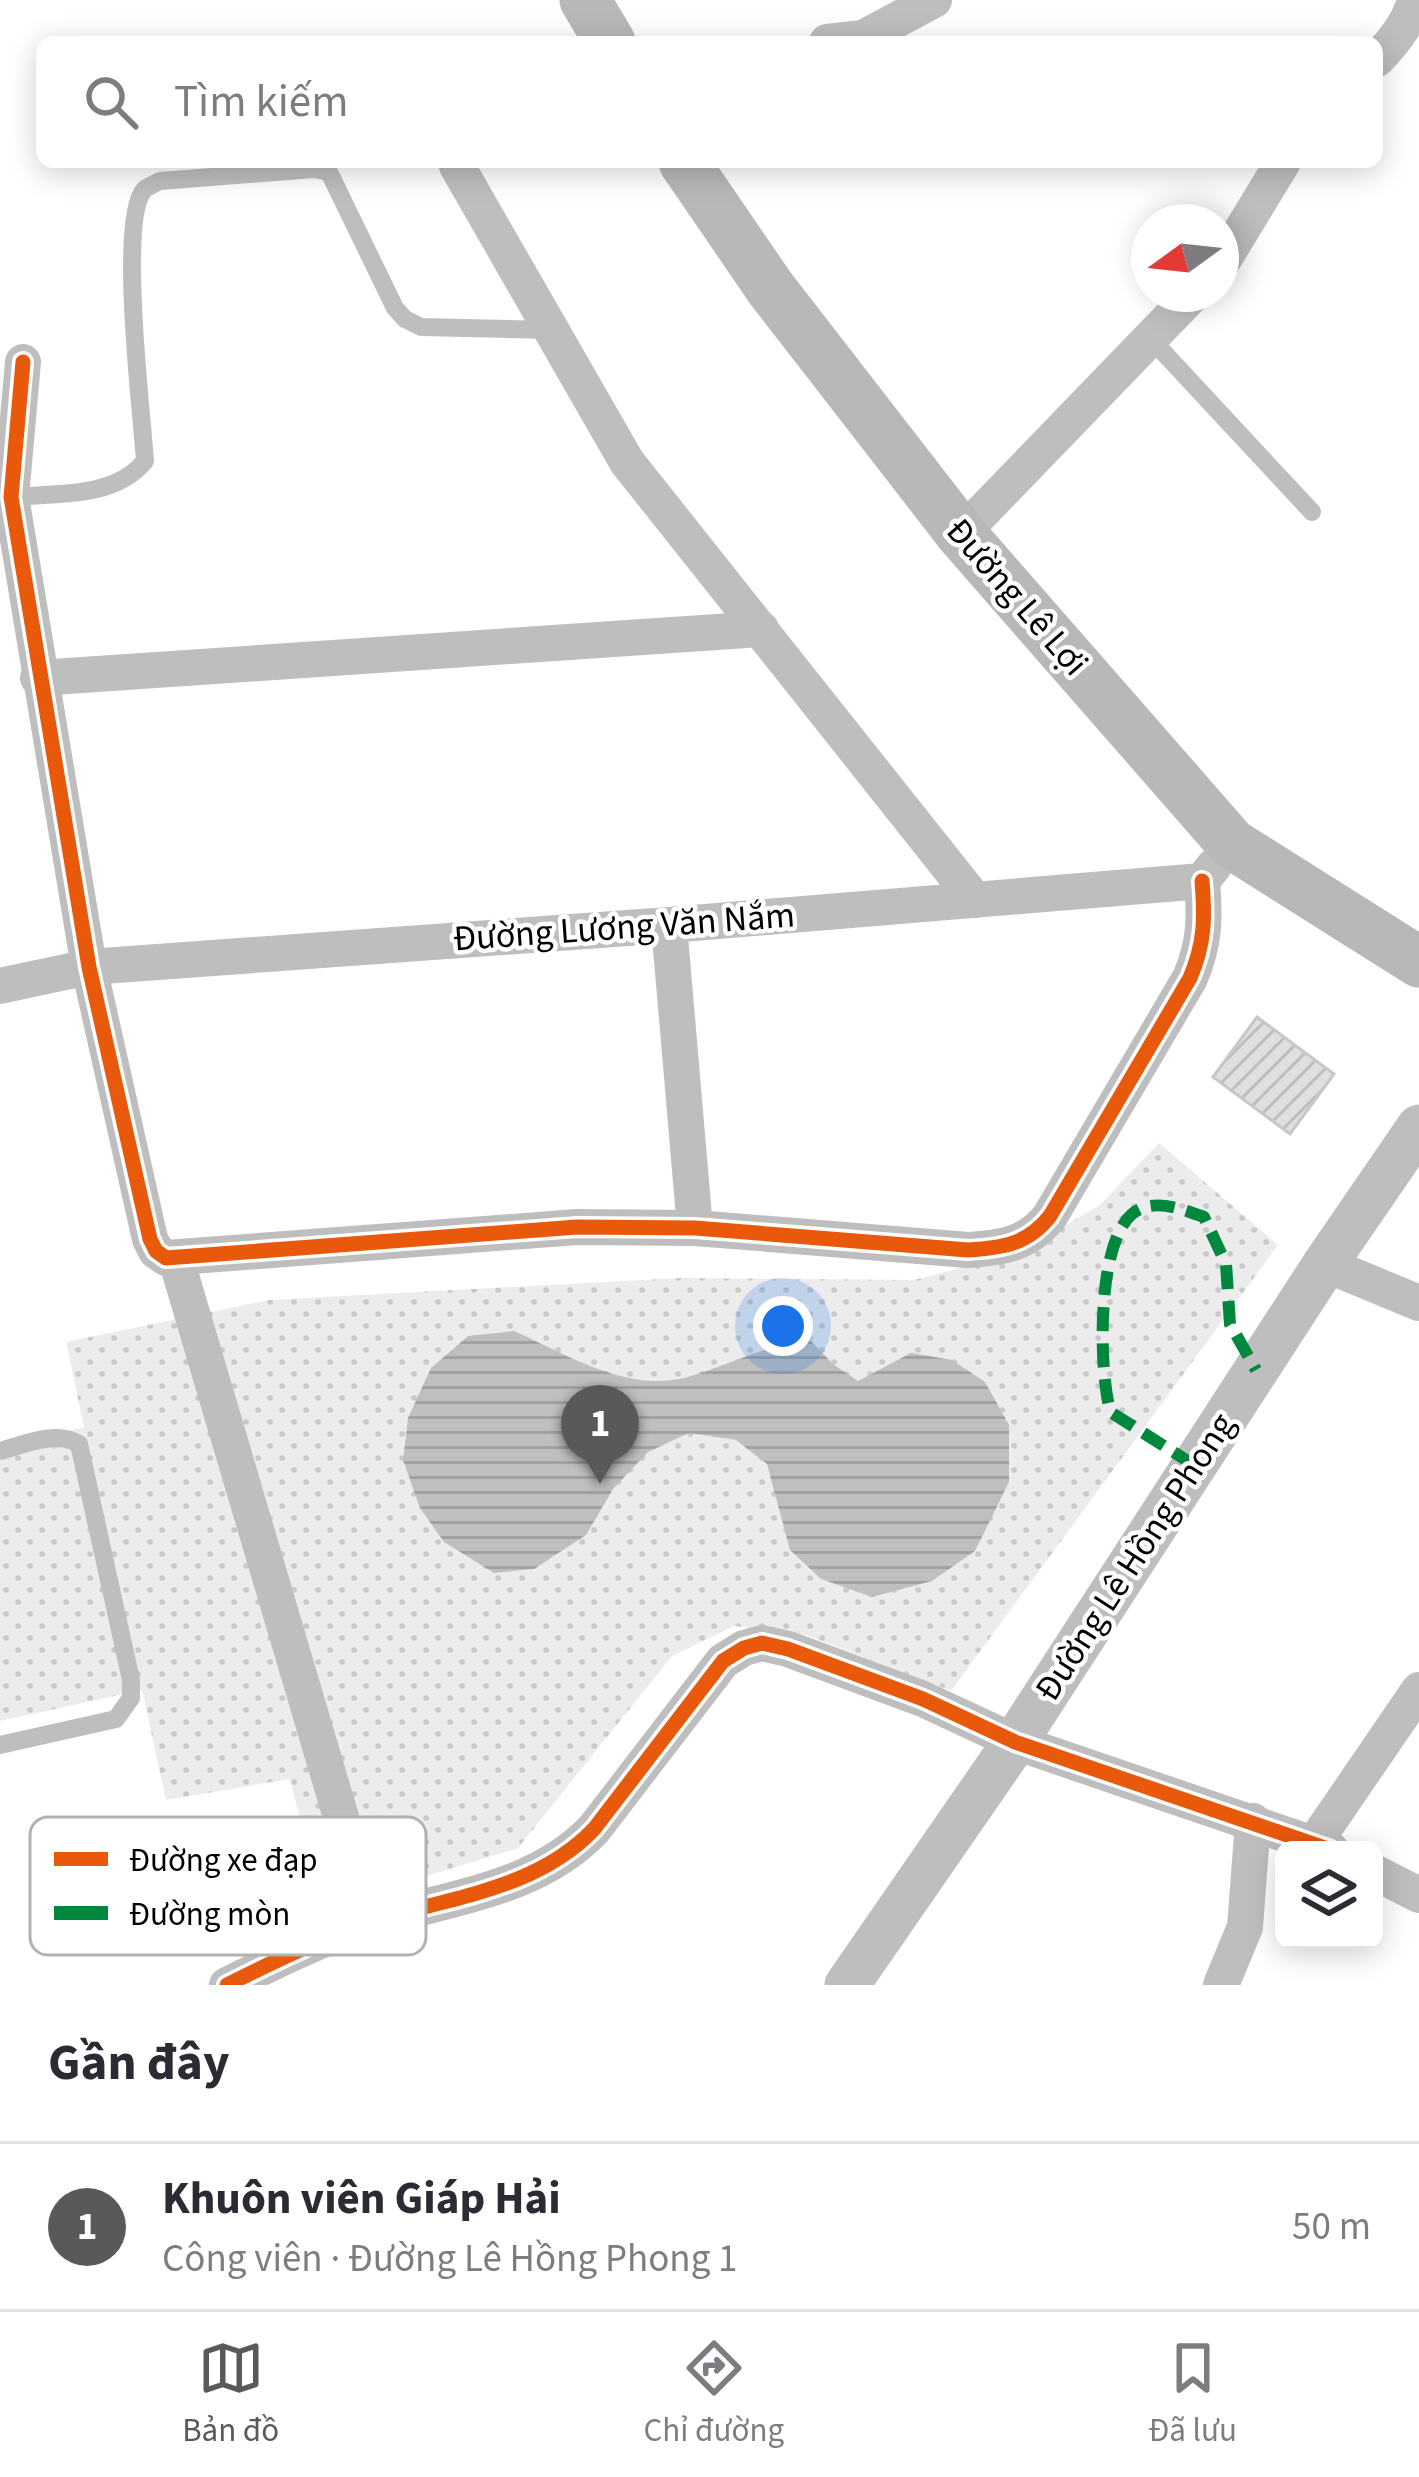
<!DOCTYPE html>
<html lang="vi">
<head>
<meta charset="utf-8">
<style>
  body { margin:0; font-family:"Source Sans 3",sans-serif; background:#f7f7f7; color:#2b2b33 }
  .controls { position:absolute; right:36px; bottom:36px; display:grid; overflow:hidden; border-radius:18px; box-shadow:0 6px 30px #0003 }
  .controls button { width:108px; height:108px; display:grid; place-items:center; padding:0; border:0; border-bottom:3px solid #e1e1e2; background:#fff; color:#2b2b33; font:60px sans-serif }
  .compass { position:absolute; left:1131px; top:204px; width:108px; height:108px; border-radius:50%; background:#fff; box-shadow:0 6px 30px #0003; rotate:255deg }
  .you { position:absolute; left:783px; top:1326px; width:42px; height:42px; margin:-30px; border:9px solid #fff; border-radius:50%; background:#1a73e8; box-shadow:0 0 0 18px #1a73e833 }
  .badge { display:grid; place-items:center; width:78px; height:78px; border-radius:50%; background:#595959; color:#fff; font-size:39px; font-weight:700 }
  .pin { position:absolute; translate:-50% -99px; filter:drop-shadow(0 3px 6px #0008) }
  .pin::after { content:''; position:absolute; top:63px; width:42px; height:36px; background:inherit; clip-path:polygon(0 0,100% 0,50% 100%) }
  .list { margin:0; padding:0; list-style:none }
  h2 { display:flex; justify-content:space-between; align-items:center; height:156px; margin:0; padding:0 48px; font-size:51px }
  h2 small { font-size:39px; font-weight:400; color:#7c7c81 }
  .list li { display:grid; grid-template-columns:78px 1fr auto; gap:36px; align-items:center; box-sizing:border-box; height:168px; padding:0 48px; border-top:3px solid #e1e1e2 }
  .list b { display:block; font-size:45px; white-space:nowrap }
  .list p { margin:0; font-size:39px; white-space:nowrap; color:#7c7c81 }
  .list em { font-size:39px; font-style:normal; color:#7c7c81 }
  .icon { flex:none; width:66px; height:66px; fill:none; stroke:currentColor; stroke-width:2; stroke-linecap:round; stroke-linejoin:round }
  .map { position:relative; flex:none; width:1419px; height:1985px; overflow:hidden }
  .search { position:absolute; background:#fff; box-shadow:0 6px 30px #0003; left:36px; right:36px; top:36px; height:132px; display:flex; align-items:center; gap:30px; box-sizing:border-box; padding:0 42px; border-radius:18px; color:#7c7c81; font-size:45px }
  .sheet { height:324px; background:#fff }
  nav { display:flex; justify-content:space-around; align-items:center; box-sizing:border-box; height:168px; border-top:3px solid #e1e1e2; background:#fff; font-size:33px; color:#7c7c81 }
  nav a { display:grid; justify-items:center; gap:6px }
  nav .on { color:#595959 }
  .map>svg:first-child { display:block }
</style>
</head>
<body>
<div class="map">
<svg width="1419" height="1985" viewBox="0 0 1419 1985">
  <defs>
    <pattern id="grass-dots" width="8" height="8" patternUnits="userSpaceOnUse" patternTransform="scale(3)"><rect width="8" height="8" fill="#ececec"/><path d="M2 2h.1M6 6h.1" fill="none" stroke="#c9c9c9" stroke-width="1.8" stroke-linecap="round"/></pattern>
    <pattern id="water-rules" width="6" height="5" patternUnits="userSpaceOnUse" patternTransform="scale(3)"><rect width="6" height="5" fill="#bfbfbf"/><path d="M0 2.5h6" fill="none" stroke="#a2a2a2"/></pattern>
    <pattern id="building-hatch" width="6" height="6" patternUnits="userSpaceOnUse" patternTransform="scale(3)"><rect width="6" height="6" fill="#dfdfdf"/><path d="M-1 1l2-2M0 6l6-6M5 7l2-2" fill="none" stroke="#bebebe"/></pattern>
  </defs>
  <rect width="100%" height="100%" fill="#fff"/>
  <!-- grass -->
  <path fill="url(#grass-dots)" d="M1159,1143L1278,1245L951,1691L806,1635L734,1626L672,1656L518,1848L323,1908L290,1779L166,1800L142,1690L0,1721V1449L84,1427L66,1342L269,1300L680,1278L914,1280L1018,1253L1100,1205Z"/>
  <!-- water -->
  <path fill="url(#water-rules)" d="M514,1331C566,1354 625,1392 684,1378C728,1366 764,1344 811,1341L833,1364L858,1381L911,1353L952,1360L985,1382L1009,1425V1482L975,1551L932,1581L872,1597L821,1579L790,1550L767,1464L736,1440L689,1433L648,1452L613,1489L586,1535L534,1569L494,1573L444,1542L420,1508L403,1460L408,1418L431,1368L468,1336Z"/>
  <!-- building -->
  <path fill="url(#building-hatch)" stroke="#c7c7c7" stroke-width="3" d="M1257,1017L1334,1074L1290,1134L1213,1077Z"/>
  <g fill="none" stroke-linecap="round" stroke-linejoin="round">
    <!-- service -->
    <g stroke="#bebebe" stroke-width="18">
      <path d="M1152,340L1312,512"/>
      <path d="M8,492L11,497C55,493 114,499 145,461C142,415 118,219 144,190C144,189 159,181 160,181L314,169L329,172L395,308L405,319L421,327L549,330"/>
      <path d="M0,1451C26,1444 56,1430 79,1444L131,1680V1698L116,1719L0,1745"/>
    </g>
    <!-- minor -->
    <g stroke="#bebebe" stroke-width="36">
      <path d="M827,42L863,38L934,0"/>
      <path d="M1377,59C1394,42 1409,23 1415,0"/>
      <path d="M457,166L627,462L975,900"/>
      <path d="M1221,264L1283,162"/>
      <path d="M23,362L11,497L89,967L150,1239L156,1251L166,1258L577,1227L695,1228L968,1250C1003,1248 1028,1244 1050,1216L1190,978C1205,943 1205,918 1202,881"/>
      <path d="M961,534L1193,294"/>
      <path d="M38,678L761,629"/>
      <path d="M669,925L695,1228"/>
      <path d="M0,986L89,967L669,925L1202,881L1214,866"/>
      <path d="M176,1259L372,1922"/>
      <path d="M1325,1264L1419,1303"/>
      <path d="M1315,1842L1419,1690"/>
      <path d="M1374,1872L1419,1895"/>
      <path d="M227,1985C275,1961 322,1938 373,1921C450,1897 536,1890 594,1829L723,1661L744,1648L762,1643L788,1649L923,1699L1015,1742L1331,1850"/>
      <path d="M1221,1985L1245,1927L1253,1821"/>
    </g>
    <!-- tertiary -->
    <path stroke="#bebebe" stroke-width="45" d="M847,1985L1015,1742L1325,1264L1419,1127"/>
    <!-- secondary -->
    <g stroke="#b8b8b8" stroke-width="51">
      <path d="M585,0L610,42"/>
      <path d="M684,162L771,289L961,534L1232,844L1419,962"/>
    </g>
    <!-- quiet -->
    <path stroke="#00873e" stroke-width="12" stroke-dasharray="24 12" stroke-linecap="butt" d="M1194,1465L1112,1413L1109,1406C1099,1363 1097,1244 1132,1214C1152,1197 1182,1209 1204,1217L1226,1264L1230,1324L1256,1370"/>
    <defs>
      <g id="cycleway">
        <path d="M23,362L11,497L89,967L150,1239L156,1251L166,1258L577,1227L695,1228L968,1250C1003,1248 1028,1244 1050,1216L1190,978C1205,943 1205,918 1202,881"/>
        <path d="M227,1985C275,1961 322,1938 373,1921C450,1897 536,1890 594,1829L723,1661L744,1648L762,1643L788,1649L923,1699L1015,1742L1331,1850"/>
      </g>
    </defs>
    <!-- cycleway casing -->
    <use href="#cycleway" stroke="#fff" stroke-width="22"/>
    <!-- cycleway -->
    <use href="#cycleway" stroke="#e8590c" stroke-width="15"/>
  </g>
  <g text-anchor="middle" dominant-baseline="central" stroke-width="9" stroke-linejoin="round" paint-order="stroke">
    <!-- street labels -->
    <g font-size="36" fill="#000" stroke="#fff">
      <text transform="translate(1017 597) rotate(49)">Đường Lê Lợi</text>
      <text transform="translate(624 927) rotate(-4)">Đường Lương Văn Nắm</text>
      <text transform="translate(1135 1557) rotate(-57)">Đường Lê Hồng Phong</text>
    </g>
  </g>
  <!-- legend -->
  <rect x="30" y="1817" width="396" height="138" rx="18" fill="#fff" stroke="#b2b2b2" stroke-width="3"/>
  <rect x="54" y="1852" width="54" height="14" fill="#e8590c"/>
  <rect x="54" y="1906" width="54" height="14" fill="#00873e"/>
  <g font-size="33" fill="#000">
    <text x="129" y="1871">Đường xe đạp</text>
    <text x="129" y="1925">Đường mòn</text>
  </g>
</svg>
<div class="controls">
<button><svg class="icon" aria-label="layers" viewBox="0 0 24 24"><path d="M12 4l9 5-9 5-9-5zM3 14l9 5 9-5"/></svg></button>
</div>
<svg class="compass" viewBox="-18 -18 36 36"><path d="M0-13l5 13h-10z" fill="#e53935"/><path d="M0 13l5-13h-10z" fill="#7c7c81"/></svg>
<div class="you"></div>
<div class="pin badge" style="left:600px;top:1484px">1</div>
<div class="search"><svg class="icon" aria-label="search" viewBox="0 0 24 24"><circle cx="10" cy="10" r="6"/><path d="M15 15l6 6"/></svg>Tìm kiếm</div>
</div>
<section class="sheet">
<h2>Gần đây<small></small></h2>
<ul class="list">
<li><span class="badge">1</span><div><b>Khuôn viên Giáp Hải</b><p>Công viên · Đường Lê Hồng Phong 1</p></div><em>50 m</em></li>
</ul>
</section>
<nav>
<a class="on"><svg class="icon" aria-label="map" viewBox="0 0 24 24"><path d="M3 6l6-2 6 2 6-2v14l-6 2-6-2-6 2zM9 4v14M15 6v14"/></svg>Bản đồ</a>
<a><svg class="icon" aria-label="directions" viewBox="0 0 24 24"><path d="M12 3l9 9-9 9-9-9zM9 14v-3h6M13 9l2 2-2 2"/></svg>Chỉ đường</a>
<a><svg class="icon" aria-label="saved" viewBox="0 0 24 24"><path d="M7 4h10v16l-5-4-5 4z"/></svg>Đã lưu</a>
</nav>
</body>
</html>
